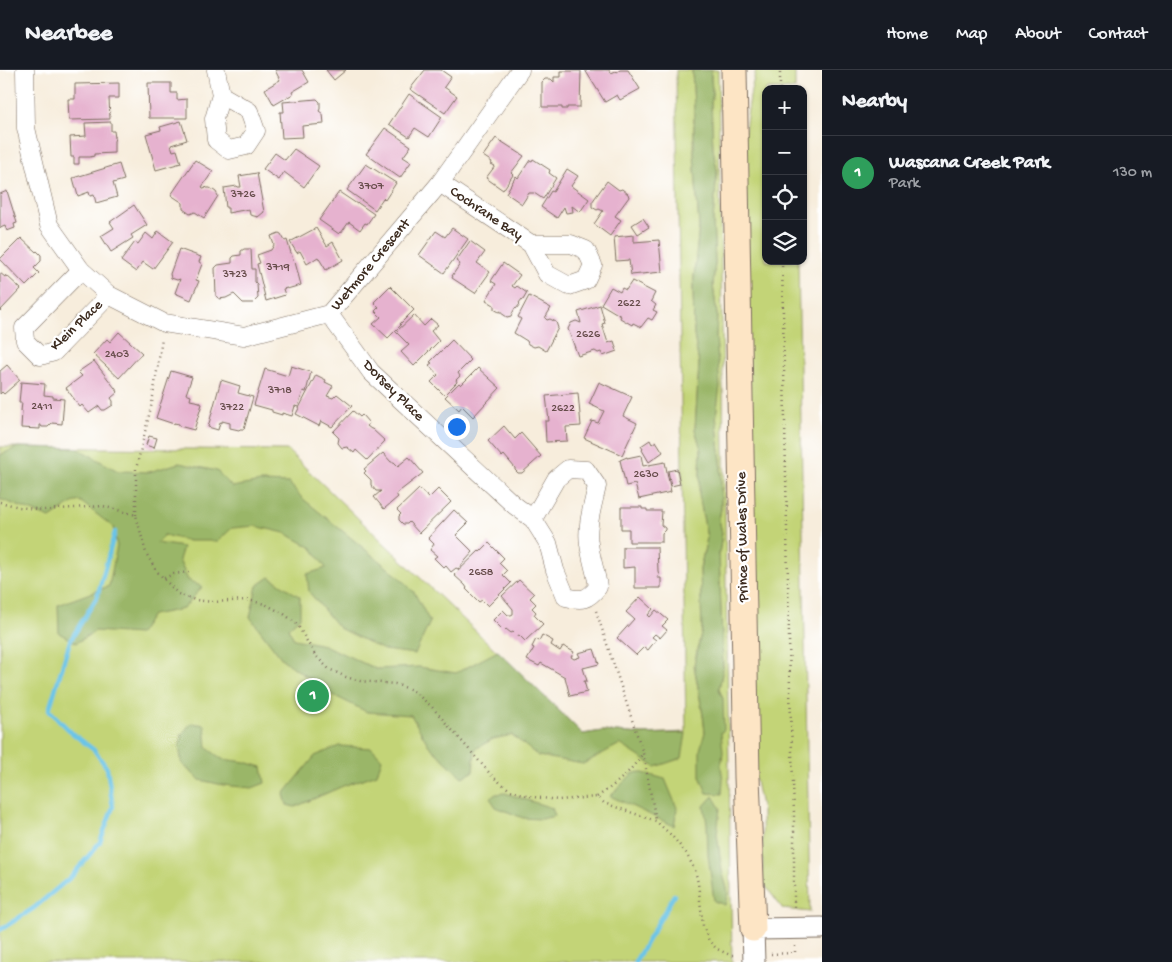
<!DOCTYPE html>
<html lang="en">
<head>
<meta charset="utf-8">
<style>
  body { margin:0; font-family:"Gochi Hand",sans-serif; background:#20242c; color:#f1f3f6 }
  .controls { position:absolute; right:15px; top:15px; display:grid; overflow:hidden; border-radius:10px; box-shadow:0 1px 4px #0004 }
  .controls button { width:45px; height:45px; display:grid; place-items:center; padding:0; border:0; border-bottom:1px solid #363941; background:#171b24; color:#f1f3f6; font:25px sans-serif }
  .you { position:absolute; left:456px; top:356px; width:18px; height:18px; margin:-12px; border:4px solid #fff; border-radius:50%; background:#1a73e8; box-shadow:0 0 0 8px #1a73e833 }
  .badge { display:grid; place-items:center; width:32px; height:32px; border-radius:50%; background:#ea580c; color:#fff; font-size:16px; font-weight:700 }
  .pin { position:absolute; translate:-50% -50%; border:2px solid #fff; box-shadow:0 1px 5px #0006 }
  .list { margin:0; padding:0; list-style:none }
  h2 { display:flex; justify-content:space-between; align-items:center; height:65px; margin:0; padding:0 20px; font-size:21px }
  h2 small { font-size:16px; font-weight:400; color:#9ea1a6 }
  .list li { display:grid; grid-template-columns:32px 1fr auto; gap:15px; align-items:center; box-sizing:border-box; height:75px; padding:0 20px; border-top:1px solid #363941 }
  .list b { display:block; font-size:19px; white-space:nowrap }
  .list p { margin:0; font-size:16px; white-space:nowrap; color:#9ea1a6 }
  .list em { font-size:16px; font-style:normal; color:#9ea1a6 }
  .icon { flex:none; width:28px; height:28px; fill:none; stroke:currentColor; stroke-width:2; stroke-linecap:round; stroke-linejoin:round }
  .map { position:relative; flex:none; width:822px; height:892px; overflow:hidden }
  header { display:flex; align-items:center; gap:30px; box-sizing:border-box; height:70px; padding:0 25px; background:#171b24; border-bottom:1px solid #363941 }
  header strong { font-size:24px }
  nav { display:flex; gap:28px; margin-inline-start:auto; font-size:18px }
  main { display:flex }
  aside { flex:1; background:#171b24 }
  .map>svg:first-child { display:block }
</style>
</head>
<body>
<header>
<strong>Nearbee</strong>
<nav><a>Home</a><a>Map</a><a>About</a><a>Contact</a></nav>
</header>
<main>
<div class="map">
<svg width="822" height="892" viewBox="0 0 822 892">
  <rect width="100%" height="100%" fill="#fff"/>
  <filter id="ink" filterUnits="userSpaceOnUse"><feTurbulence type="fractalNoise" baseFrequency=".02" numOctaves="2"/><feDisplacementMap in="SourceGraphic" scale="10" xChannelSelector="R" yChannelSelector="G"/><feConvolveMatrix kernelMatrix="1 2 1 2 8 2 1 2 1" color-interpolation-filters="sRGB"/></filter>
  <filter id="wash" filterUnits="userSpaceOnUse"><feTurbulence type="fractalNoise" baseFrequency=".0096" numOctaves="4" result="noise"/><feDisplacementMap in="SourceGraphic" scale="20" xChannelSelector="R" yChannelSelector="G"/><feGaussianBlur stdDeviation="1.12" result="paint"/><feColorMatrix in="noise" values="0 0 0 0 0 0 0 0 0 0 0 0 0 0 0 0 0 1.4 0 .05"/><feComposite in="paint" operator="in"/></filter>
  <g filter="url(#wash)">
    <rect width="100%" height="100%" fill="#f7eddc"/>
    <!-- green -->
    <g fill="#c3d477" stroke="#7f7f4a">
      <path d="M676,0H692L694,36V84L699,156L693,217L694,265L699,294L695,359L701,379L699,424L707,468L700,499L702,559L694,595L703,645L705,662L723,629L719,619L723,598L719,484L722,463L719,449L721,439V391L716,346L719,316L716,267L717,245L713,215L715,192L713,151L717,100L713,79L711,33C714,22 710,12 711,0H718L732,892H0V377L287,380L583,664L602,661L642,664L686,662Z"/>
      <path d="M756,0H795V19H766V191H798L810,842L783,839L763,813L762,741L751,687L741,86L751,20Z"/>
    </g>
    <!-- forest -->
    <g fill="#9ab668" stroke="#6a7043">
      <path d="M692,0H711C710,12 714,22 711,33L713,79L717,100L713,151L715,192L713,215L717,245L716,267L720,316L716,346L721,391V439L719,449L722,463L719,484L723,598L719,619L723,629L724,660L721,662L723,682L721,697L723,710L722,724L707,723L700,706V680L705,662L703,645L694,595L702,559L700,499L707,468L699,424L701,379L695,359L699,294L694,265L693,217L699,156L694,84V36Z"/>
      <path d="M18,377L77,378L118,401L149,402L179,393L217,401L232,417L261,412L289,413L302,428L399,507L414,522L430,552L415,584L384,580L339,558L309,522L307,504L326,498L312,478L285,463L255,456L232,458L218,471H189L164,465L157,473L183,477L179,490L188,510L202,517L183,539L152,545L139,564L95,561L76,573L59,563L58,535L109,516L117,476L113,457L80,431L72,433L50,448L0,429V385Z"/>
      <path d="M270,507L300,527V547L288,558L294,569L324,575L376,599L419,597L456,603L498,581L583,664L602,661L642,664L686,663L682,688L655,697L620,674L583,694L538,686L512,665L493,669L475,679L473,702L462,707L429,676L411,645L367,642L329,623L282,589L250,547L257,516Z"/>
      <path d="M191,653L205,655L207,678L222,689L245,692L262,697L265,713L252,718L223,715L200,710L182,694L179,676L182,664Z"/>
      <path d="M339,676L372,678L382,689L377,704L343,716L295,737L287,735L284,724L315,686Z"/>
      <path d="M639,702L665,709L677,738L674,756L610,726L632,704Z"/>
      <path d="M505,723L552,738L555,746L541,749L523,748L496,737L490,728L496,724Z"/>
      <path d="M713,726L720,738L717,764L722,801L728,822L725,835L714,831L708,784L707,754L704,736Z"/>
    </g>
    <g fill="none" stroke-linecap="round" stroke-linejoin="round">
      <!-- stream -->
      <g stroke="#6bc4e8" stroke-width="4.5">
        <path d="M0,860L34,838L72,806L100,772L113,737L107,698L94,680L72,663L49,640L70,571L97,527L115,462"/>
        <path d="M635,892L674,825"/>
      </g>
    </g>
    <g id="blocks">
      <!-- building -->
      <g fill="#e6b2cf">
        <path d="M275,0H302L309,12L292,22L293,24L274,35L265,19L280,10Z"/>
        <path d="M326,0H346L334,10Z"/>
        <path d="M425,0H441L451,7L444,17L457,26L445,43L410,19Z"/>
        <path d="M585,0H609L611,3L616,1L617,2L620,0H628L640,19L620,30L617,25L605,32Z"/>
        <path d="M561,1H581L580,37H567V39H562V37H542V12L545,9H551L554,12V7H561Z"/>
        <path d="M119,13V28H109L110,49L69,50L68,29H75V14Z"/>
        <path d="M148,13H171V23H177V30L187,29V48H149Z"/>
        <path d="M409,24L442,47L429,67L415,58L409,67L389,54Z"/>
        <path d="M317,29L320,32V39L319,41L323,44L324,54L302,56L303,67L282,68L280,42H284L283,32Z"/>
        <path d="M181,51L187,70L171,75L173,81L177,80L181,93L156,100L146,64L161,60L160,57Z"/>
        <path d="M111,52V61H114L115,68L114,71V83L94,84V86L90,87H79V94H74V87H71L70,67L86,66L85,53Z"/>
        <path d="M385,58L411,76L403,87L411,92L400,108L366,84Z"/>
        <path d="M496,68L524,86L511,103L513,105L503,120L486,108L495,96L491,94L492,92L483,86Z"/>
        <path d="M294,79L319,96L304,117L284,102L279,110L263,99L275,83L285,90Z"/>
        <path d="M533,89L550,100L549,103L556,108L543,129L534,123H529L522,134L506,123L516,106L518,108L530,90L532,91Z"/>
        <path d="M195,90L213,101L202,117L205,119L206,117L207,118H210L216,122L218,126L204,148L195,142L190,144L183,139V133L171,125Z"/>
        <path d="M119,94L124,110L113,113L117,127L96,133L94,125L90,126L89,122L78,126L73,108Z"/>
        <path d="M366,94L396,113L385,130L383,128L375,140L347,120Z"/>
        <path d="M567,99L578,106L571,116L589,129L580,142L572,136L573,142L566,143L564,137L557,148L541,137L551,121L553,122Z"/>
        <path d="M257,103L264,142L258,147L250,145L249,139L228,143V138H226L224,118L237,116L238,117H241L239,106Z"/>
        <path d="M607,111L619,120L622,119L628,124L629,127L615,146L621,150L610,166L594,154L603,141L599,139L597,140L592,137V132Z"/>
        <path d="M7,121L17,153L14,154L15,158L7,161L5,156L0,158V124Z"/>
        <path d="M339,122L357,134L358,133L374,144L367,154L365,153L360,160L349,152L341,163L340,162L339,164L319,150Z"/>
        <path d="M134,135L147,155L131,165L133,168L111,182L101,166L114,158L110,152Z"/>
        <path d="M643,148L649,157L638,164L632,155Z"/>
        <path d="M316,158L327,176L333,172L343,190L326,200L318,187L307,194L300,181L297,183L290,172Z"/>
        <path d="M452,158L468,169L444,203L419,185L436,161L445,167Z"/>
        <path d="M158,161L173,172L153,199L143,192L136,202L121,191L135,172L138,174L146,163L153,169Z"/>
        <path d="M279,163L281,164L285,171L287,170L294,193L295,192L301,215L287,219V218L283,219L285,225L266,231L257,194L260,193L257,185L271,180L274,175L271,166Z"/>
        <path d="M634,165V172L659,170L662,202L631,205L629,190L616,191L614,167Z"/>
        <path d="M21,168L36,182L37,181L41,185V191L34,198L39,203L26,216L0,189Z"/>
        <path d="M470,171L485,182L477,193L490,202L475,223L452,208L453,206H452L460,194L456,191Z"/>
        <path d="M179,179L201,187L199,192L202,194L196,210L199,211L191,230L175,223L180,209L177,210L171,208L170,204Z"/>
        <path d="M244,179H251L252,199H255V212L257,214L258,228L253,233H243L234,224L226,228L219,229L216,226L215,198L218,195L232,193V188L234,186L241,185V181Z"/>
        <path d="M503,193L520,205L512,216L515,218L517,216L527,223L523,230L522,229L519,233L520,234L516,239L515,238L511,246L507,247L501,243V241L499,242L494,239V235L486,230L496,214L491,211Z"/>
        <path d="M0,203L5,207L6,205L21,219L0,241Z"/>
        <path d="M632,211L655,223L651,231L656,235L653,240L657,242L652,250L648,248L641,257L633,253L632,255L620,248L621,246L601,234L611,217L620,222L622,218L626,220Z"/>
        <path d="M390,216L414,240L400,254L401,255L388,268L373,254L381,247L375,241L379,237L374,232Z"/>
        <path d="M529,226L551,238L545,248L547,250L550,249L556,252L558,258L546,281L538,276L534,277L528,274L527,271L514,263L521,249L518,247Z"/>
        <path d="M600,235L605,253L602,254L608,273L614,271L617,281L603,286L601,282L598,283L595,281L578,286L568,259L571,253L576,251L581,253L578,242Z"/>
        <path d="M414,245L424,256L431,249L438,255L431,261L439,271L414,296L401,282L409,275L396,262Z"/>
        <path d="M119,262L142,283L119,308L93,284L107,269L110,272Z"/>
        <path d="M452,270L471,290L458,303L460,306L456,310L457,312L444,325L431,312L438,305L429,295L432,293L430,292Z"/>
        <path d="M94,291L118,322L111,328L113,331V335L105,340H102L99,336L89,343L82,335L80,337L66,318L82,306L78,302Z"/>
        <path d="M7,295L20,310L4,324L2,322L0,324V301Z"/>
        <path d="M291,296L311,302L306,322L303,321L298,337L295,336L292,346L282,343V345L272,342V340L254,335L265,299L288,306Z"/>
        <path d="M478,298L500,318L473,347L462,336L459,340L445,327L459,313L461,315Z"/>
        <path d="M171,301L192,307L186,324L191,326L190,330L200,332V333L202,334L194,360L179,356V354L174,353V354L156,348Z"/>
        <path d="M316,305L326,310L325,312L333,316L327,326L333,328L337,324L352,336L332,357L321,351L319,356L296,344Z"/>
        <path d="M221,310L240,316L238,323L253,327L244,359H240L239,360L230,358V353L222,351V353L220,352L218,360L208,357Z"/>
        <path d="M21,312L45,314L44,325L53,326V328L64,329L62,354L52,353L48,357H42L40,354V359L21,358L22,341H21L22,333H19Z"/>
        <path d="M599,312L632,327L623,346L637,353L622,385L584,368L592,351L598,353L604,341L589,334Z"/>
        <path d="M578,323L581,356L566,357L567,371L546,372L545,351H549L546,326Z"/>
        <path d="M353,341L360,347L362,345L369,353L367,356L371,359H372L385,371L367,390L356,380L354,383L347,377L342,378L338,373L339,368L333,362Z"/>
        <path d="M504,356L515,369L521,363L541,386L522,403H518L515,400V398L504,385L502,387L488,371Z"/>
        <path d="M149,366L157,368L154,378L146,375Z"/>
        <path d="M650,370L652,374L656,371L663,382L649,392L642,380L643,379L641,376Z"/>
        <path d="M383,383L391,392H394L398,396L409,387L423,403L396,424L398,427L384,439L374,427L381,421H376L371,415V410L364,403L366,401L364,399Z"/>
        <path d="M641,385L643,396L665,392L671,422L639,429L635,414L626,416L620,390L627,387V388Z"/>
        <path d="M677,399L680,414L671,416L668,401Z"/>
        <path d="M419,419L429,428L438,419L451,432L419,463L409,452L407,454H403L399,450V446L401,444L397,440Z"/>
        <path d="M621,437H642V439H647V441H662L661,455L665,458V460L662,463V472H629V459H621Z"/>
        <path d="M454,440L468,453L456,465L473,482L458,499L456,498L451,502L446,496L444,498L434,488L437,486L430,480L434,474L428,468Z"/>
        <path d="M489,473L504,488L499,493L507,501L503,505L511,513L488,536L482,530L479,532L466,519L467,518L465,515L454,505L479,481L480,482Z"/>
        <path d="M623,477H657L658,501L659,505L657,508H661V518H635V497L623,498Z"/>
        <path d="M519,510L534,524L530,528L536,534L532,538L536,542L534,545L543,554L525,571L519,565L517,566L513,562L511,563L506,559L504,561L493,550L503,540L508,545H511L513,544V539L502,526Z"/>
        <path d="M640,527L653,539L648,545L650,547L656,540L668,550L662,556L667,560L660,568L655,564L652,567L656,570L648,580L644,577L636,585L617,568L634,549L626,542Z"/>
        <path d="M542,565L553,571L551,575L560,581L563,576L574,582L571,587L574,589L580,587L578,583L594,579L599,594L583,598L587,611H584L587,622L570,626L565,607L541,593L539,596L527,590L534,578L532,577L536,569L539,571Z"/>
      </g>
    </g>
  </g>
  <g filter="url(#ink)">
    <use href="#blocks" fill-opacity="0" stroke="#7d6e60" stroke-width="1"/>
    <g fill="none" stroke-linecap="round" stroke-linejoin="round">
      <defs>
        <g id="minor">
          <path d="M25,0L26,58L49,155L81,200L109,225L164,253L244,266L329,244L440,113L520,0"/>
          <path d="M216,0L221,25L214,49L216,70L229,80L246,76L256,61L249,41L221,25"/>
          <path d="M440,113L531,174L547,204L569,216L586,210L593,195L586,180L571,174H531"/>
          <path d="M81,200L24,258L25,271L40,286L54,282L109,225"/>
          <path d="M329,244L371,302L514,435L533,449L548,473L555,500L566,527C582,531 588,530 598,517C596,502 591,489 589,474C586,456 593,435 597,416L586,400L568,399L556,409L533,449"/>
        </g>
        <path id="tertiary" d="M754,892L753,859L822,858"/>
        <path id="secondary" d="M734,0L747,707L753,859"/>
      </defs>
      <!-- minor casing -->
      <use href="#minor" stroke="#7d6e60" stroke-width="19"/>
      <!-- tertiary casing -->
      <use href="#tertiary" stroke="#7d6e60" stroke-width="23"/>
      <!-- secondary casing -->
      <use href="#secondary" stroke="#7d6e60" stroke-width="27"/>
      <!-- path -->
      <g stroke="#7d6e60" stroke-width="2.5" stroke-dasharray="1 4" stroke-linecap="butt">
        <path d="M780,19V0"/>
        <path d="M782,191L790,620L794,743V840"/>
        <path d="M0,432L19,437L44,440L103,436L136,445L146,483L155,499L178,524L195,530L213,532L247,530L265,534L284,544L297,554L315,585L329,599L346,607L360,611L395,614L412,620L432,637L493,707L510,720L533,727L559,730L597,727L604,733L656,751L672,766L686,783L695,800L698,813L703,856L709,871L717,879L730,885H735"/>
        <path d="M136,445V399L152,333L162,269"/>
        <path d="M164,508L174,504L189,502"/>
        <path d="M596,541L643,683L656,751"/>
        <path d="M597,727C617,713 629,704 643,683"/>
        <path d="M771,884L795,883V875"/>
      </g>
      <!-- minor -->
      <use href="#minor" stroke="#fff" stroke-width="18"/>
      <!-- tertiary -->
      <use href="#tertiary" stroke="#fff" stroke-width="21"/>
      <!-- secondary -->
      <use href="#secondary" stroke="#fde5c5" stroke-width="25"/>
    </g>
  </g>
  <g text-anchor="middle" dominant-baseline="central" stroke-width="4.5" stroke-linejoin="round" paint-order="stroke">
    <!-- number labels -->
    <g font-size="12" fill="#664c4a">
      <text x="371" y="117">3707</text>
      <text x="243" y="125">3726</text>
      <text x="278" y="198">3719</text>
      <text x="235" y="205">3723</text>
      <text x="629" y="234">2622</text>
      <text x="588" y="265">2626</text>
      <text x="117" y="285">2403</text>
      <text x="280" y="321">3718</text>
      <text x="42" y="337">2411</text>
      <text x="232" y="338">3722</text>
      <text x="563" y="339">2622</text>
      <text x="646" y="405">2630</text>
      <text x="481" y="503">2658</text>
    </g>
    <!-- street labels -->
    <g font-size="15" fill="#3b2a1e" stroke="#fff">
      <text transform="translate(486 144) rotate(34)">Cochrane Bay</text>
      <text transform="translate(371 195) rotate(-50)">Wetmore Crescent</text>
      <text transform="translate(77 256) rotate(-44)">Klein Place</text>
      <text transform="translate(393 321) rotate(45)">Dorsey Place</text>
      <text transform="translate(743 467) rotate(-91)">Prince of Wales Drive</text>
    </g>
  </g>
</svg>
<div class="controls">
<button>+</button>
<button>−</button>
<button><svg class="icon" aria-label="locate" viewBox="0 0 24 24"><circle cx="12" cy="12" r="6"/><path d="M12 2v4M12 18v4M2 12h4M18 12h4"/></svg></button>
<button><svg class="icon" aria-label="layers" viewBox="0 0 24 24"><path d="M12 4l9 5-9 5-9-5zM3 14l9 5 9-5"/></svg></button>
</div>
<div class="you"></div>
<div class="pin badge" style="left:313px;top:626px;background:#2e9e5b">1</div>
</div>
<aside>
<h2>Nearby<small></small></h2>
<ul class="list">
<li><span class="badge" style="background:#2e9e5b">1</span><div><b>Wascana Creek Park</b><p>Park</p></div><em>130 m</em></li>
</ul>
</aside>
</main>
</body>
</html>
